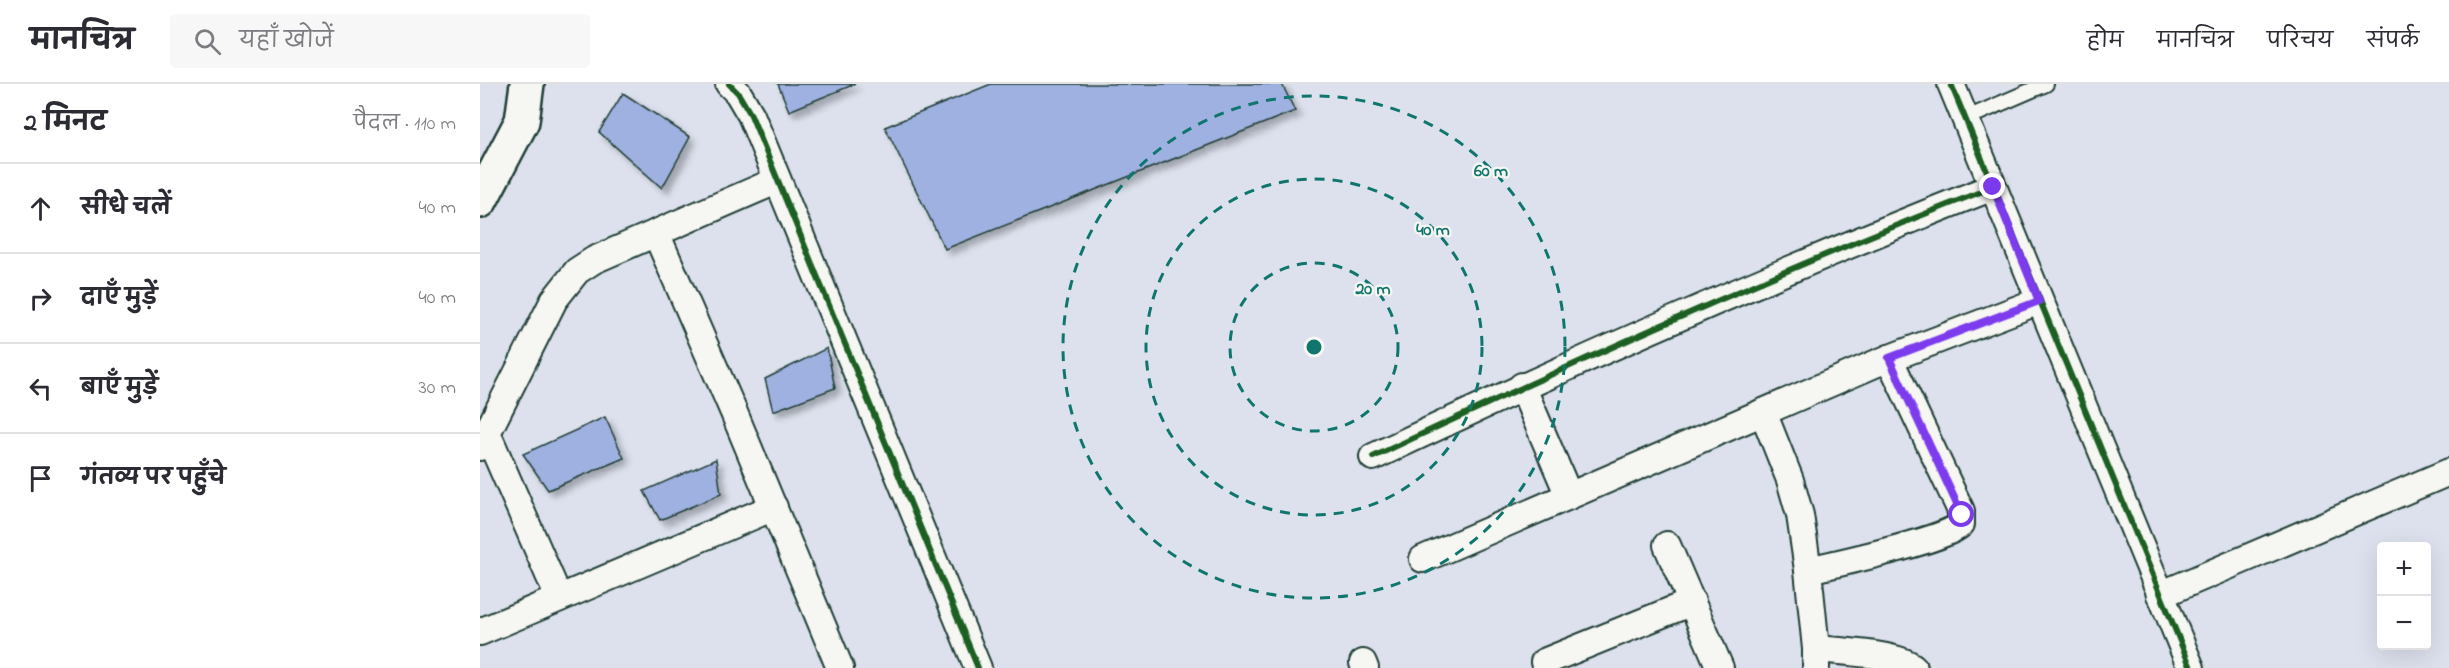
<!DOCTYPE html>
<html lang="hi">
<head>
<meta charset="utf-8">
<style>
  body { margin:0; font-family:"Indie Flower","Playpen Sans Deva",sans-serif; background:#f7f7f7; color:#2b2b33 }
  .controls { position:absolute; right:18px; bottom:18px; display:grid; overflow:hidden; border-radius:6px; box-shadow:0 6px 24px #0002 }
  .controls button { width:54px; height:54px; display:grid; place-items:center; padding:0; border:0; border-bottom:2px solid #e1e1e2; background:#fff; color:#2b2b33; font:30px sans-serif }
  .stop { position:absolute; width:18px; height:18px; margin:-14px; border:4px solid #7c3aed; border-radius:50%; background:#fff }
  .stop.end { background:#7c3aed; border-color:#fff; box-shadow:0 2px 6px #0008 }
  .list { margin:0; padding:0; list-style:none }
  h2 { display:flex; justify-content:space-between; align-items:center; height:78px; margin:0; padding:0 24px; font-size:26px }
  h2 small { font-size:20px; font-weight:400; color:#7c7c81 }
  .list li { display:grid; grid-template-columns:39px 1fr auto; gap:18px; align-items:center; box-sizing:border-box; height:90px; padding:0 24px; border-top:2px solid #e1e1e2 }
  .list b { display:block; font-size:22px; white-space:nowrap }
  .list em { font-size:20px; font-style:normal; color:#7c7c81 }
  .icon { flex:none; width:33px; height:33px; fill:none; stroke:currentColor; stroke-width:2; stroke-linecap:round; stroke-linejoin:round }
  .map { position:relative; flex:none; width:1969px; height:584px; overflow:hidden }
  header { display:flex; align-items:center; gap:36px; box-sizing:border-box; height:84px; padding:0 30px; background:#fff; border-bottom:2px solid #e1e1e2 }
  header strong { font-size:28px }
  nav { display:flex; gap:33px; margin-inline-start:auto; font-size:21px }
  .search { width:420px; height:54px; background:#f7f7f7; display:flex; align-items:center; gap:15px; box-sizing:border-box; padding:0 21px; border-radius:6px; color:#7c7c81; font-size:22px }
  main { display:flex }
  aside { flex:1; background:#fff }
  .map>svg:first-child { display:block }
</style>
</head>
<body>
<header>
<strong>मानचित्र</strong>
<div class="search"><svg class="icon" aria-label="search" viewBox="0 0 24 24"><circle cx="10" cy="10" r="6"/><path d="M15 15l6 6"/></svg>यहाँ खोजें</div>
<nav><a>होम</a><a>मानचित्र</a><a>परिचय</a><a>संपर्क</a></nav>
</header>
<main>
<aside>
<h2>2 मिनट<small>पैदल · 110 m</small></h2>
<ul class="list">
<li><svg class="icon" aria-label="ahead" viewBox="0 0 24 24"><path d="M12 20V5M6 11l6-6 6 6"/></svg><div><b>सीधे चलें</b></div><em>40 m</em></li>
<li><svg class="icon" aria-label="right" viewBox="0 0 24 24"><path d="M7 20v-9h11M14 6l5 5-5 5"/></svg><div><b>दाएँ मुड़ें</b></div><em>40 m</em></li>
<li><svg class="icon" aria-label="left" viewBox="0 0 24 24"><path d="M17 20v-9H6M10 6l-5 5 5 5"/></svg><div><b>बाएँ मुड़ें</b></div><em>30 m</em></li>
<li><svg class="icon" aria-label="arrive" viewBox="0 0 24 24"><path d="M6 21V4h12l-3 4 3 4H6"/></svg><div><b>गंतव्य पर पहुँचे</b></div></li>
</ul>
</aside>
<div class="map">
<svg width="1969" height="584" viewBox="0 0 1969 584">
  <defs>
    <filter id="shadow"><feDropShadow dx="5.5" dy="5.5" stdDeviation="3" flood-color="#0004"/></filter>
  </defs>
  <rect width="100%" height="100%" fill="#dce1ed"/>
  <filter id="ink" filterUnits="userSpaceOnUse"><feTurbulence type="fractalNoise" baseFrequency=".0167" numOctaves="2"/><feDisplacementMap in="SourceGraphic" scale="12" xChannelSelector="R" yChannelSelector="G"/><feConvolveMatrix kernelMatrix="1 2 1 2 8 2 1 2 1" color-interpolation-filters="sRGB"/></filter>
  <g filter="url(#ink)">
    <!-- building -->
    <g fill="#9fb1e0" stroke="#1f3d34" stroke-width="1.5" filter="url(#shadow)">
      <path d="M298,0H375L309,27Z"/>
      <path d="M511,0H802L815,27L465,165L405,43Z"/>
      <path d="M143,9L210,53L182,104L119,48Z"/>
      <path d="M347,264L355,304L293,327L285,295Z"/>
      <path d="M125,333L144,374L68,406L43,370Z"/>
      <path d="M236,375L241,410L180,436L164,407Z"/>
    </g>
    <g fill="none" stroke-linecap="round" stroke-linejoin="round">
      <defs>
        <path id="lane" d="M1485,35L1566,0"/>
        <g id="street">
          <path d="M249,0L258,9L271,31L498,584"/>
          <path d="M1471,0L1711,584"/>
          <path d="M176,149L255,331L360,584"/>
          <path d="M1042,302L1089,412"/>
          <path d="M1283,328L1310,396L1320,431L1328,486L1336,565V584"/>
          <path d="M7,349L79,514"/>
          <path d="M0,363L74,216L97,187L114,176L296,97"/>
          <path d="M893,373C1096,277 1303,185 1513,103"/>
          <path d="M1187,461L1240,584"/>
          <path d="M943,475L1397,279L1559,217"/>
          <path d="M1328,486C1354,480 1469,455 1481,440V427L1409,274"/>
          <path d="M1680,511L1969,388"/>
          <path d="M0,548L294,423"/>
          <path d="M1336,565C1356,567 1422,570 1434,584"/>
          <path d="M1064,578L1212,518"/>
          <path d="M883,579L885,584"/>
        </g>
        <path id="secondary" d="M0,117L42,37L47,0"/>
      </defs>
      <!-- lane casing -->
      <use href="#lane" stroke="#1f3d34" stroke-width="18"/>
      <!-- street casing -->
      <use href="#street" stroke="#1f3d34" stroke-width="30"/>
      <!-- secondary casing -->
      <use href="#secondary" stroke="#1f3d34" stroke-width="38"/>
      <!-- lane -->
      <use href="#lane" stroke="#f6f6f2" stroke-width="14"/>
      <!-- street -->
      <use href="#street" stroke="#f6f6f2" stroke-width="26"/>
      <!-- secondary -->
      <use href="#secondary" stroke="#f6f6f2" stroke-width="33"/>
      <defs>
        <g id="cycleway">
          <path d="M249,0L258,9L271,31L498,584"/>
          <path d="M1471,0L1711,584"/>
          <path d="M893,373C1096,277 1303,185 1513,103"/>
        </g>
      </defs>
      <!-- cycleway casing -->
      <use href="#cycleway" stroke="#f6f6f2" stroke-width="10"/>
      <!-- cycleway -->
      <use href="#cycleway" stroke="#1b5e20" stroke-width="6"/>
    </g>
  </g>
  <g fill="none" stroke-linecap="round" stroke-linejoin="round" filter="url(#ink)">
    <!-- route -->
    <path stroke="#7c3aed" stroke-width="8" d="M1482,431L1409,274L1559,217L1513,103"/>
  </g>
  <!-- distance rings -->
  <g fill="none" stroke="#0f766e" stroke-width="3" stroke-dasharray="10 8">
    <circle cx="834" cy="263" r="84"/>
    <circle cx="834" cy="263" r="168"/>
    <circle cx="834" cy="263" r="251"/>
  </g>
  <circle cx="834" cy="263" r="9" fill="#0f766e" stroke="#f6f6f2" stroke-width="3"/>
  <g font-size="18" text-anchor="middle" font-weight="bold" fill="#0f766e" stroke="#f6f6f2" stroke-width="4.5" stroke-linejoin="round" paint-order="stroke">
    <text x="1011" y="92">60 m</text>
    <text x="953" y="151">40 m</text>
    <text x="893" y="210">20 m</text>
  </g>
</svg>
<div class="controls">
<button>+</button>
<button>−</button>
</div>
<div class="stop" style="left:1482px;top:431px"></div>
<div class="stop end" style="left:1513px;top:103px"></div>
</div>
</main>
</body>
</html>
